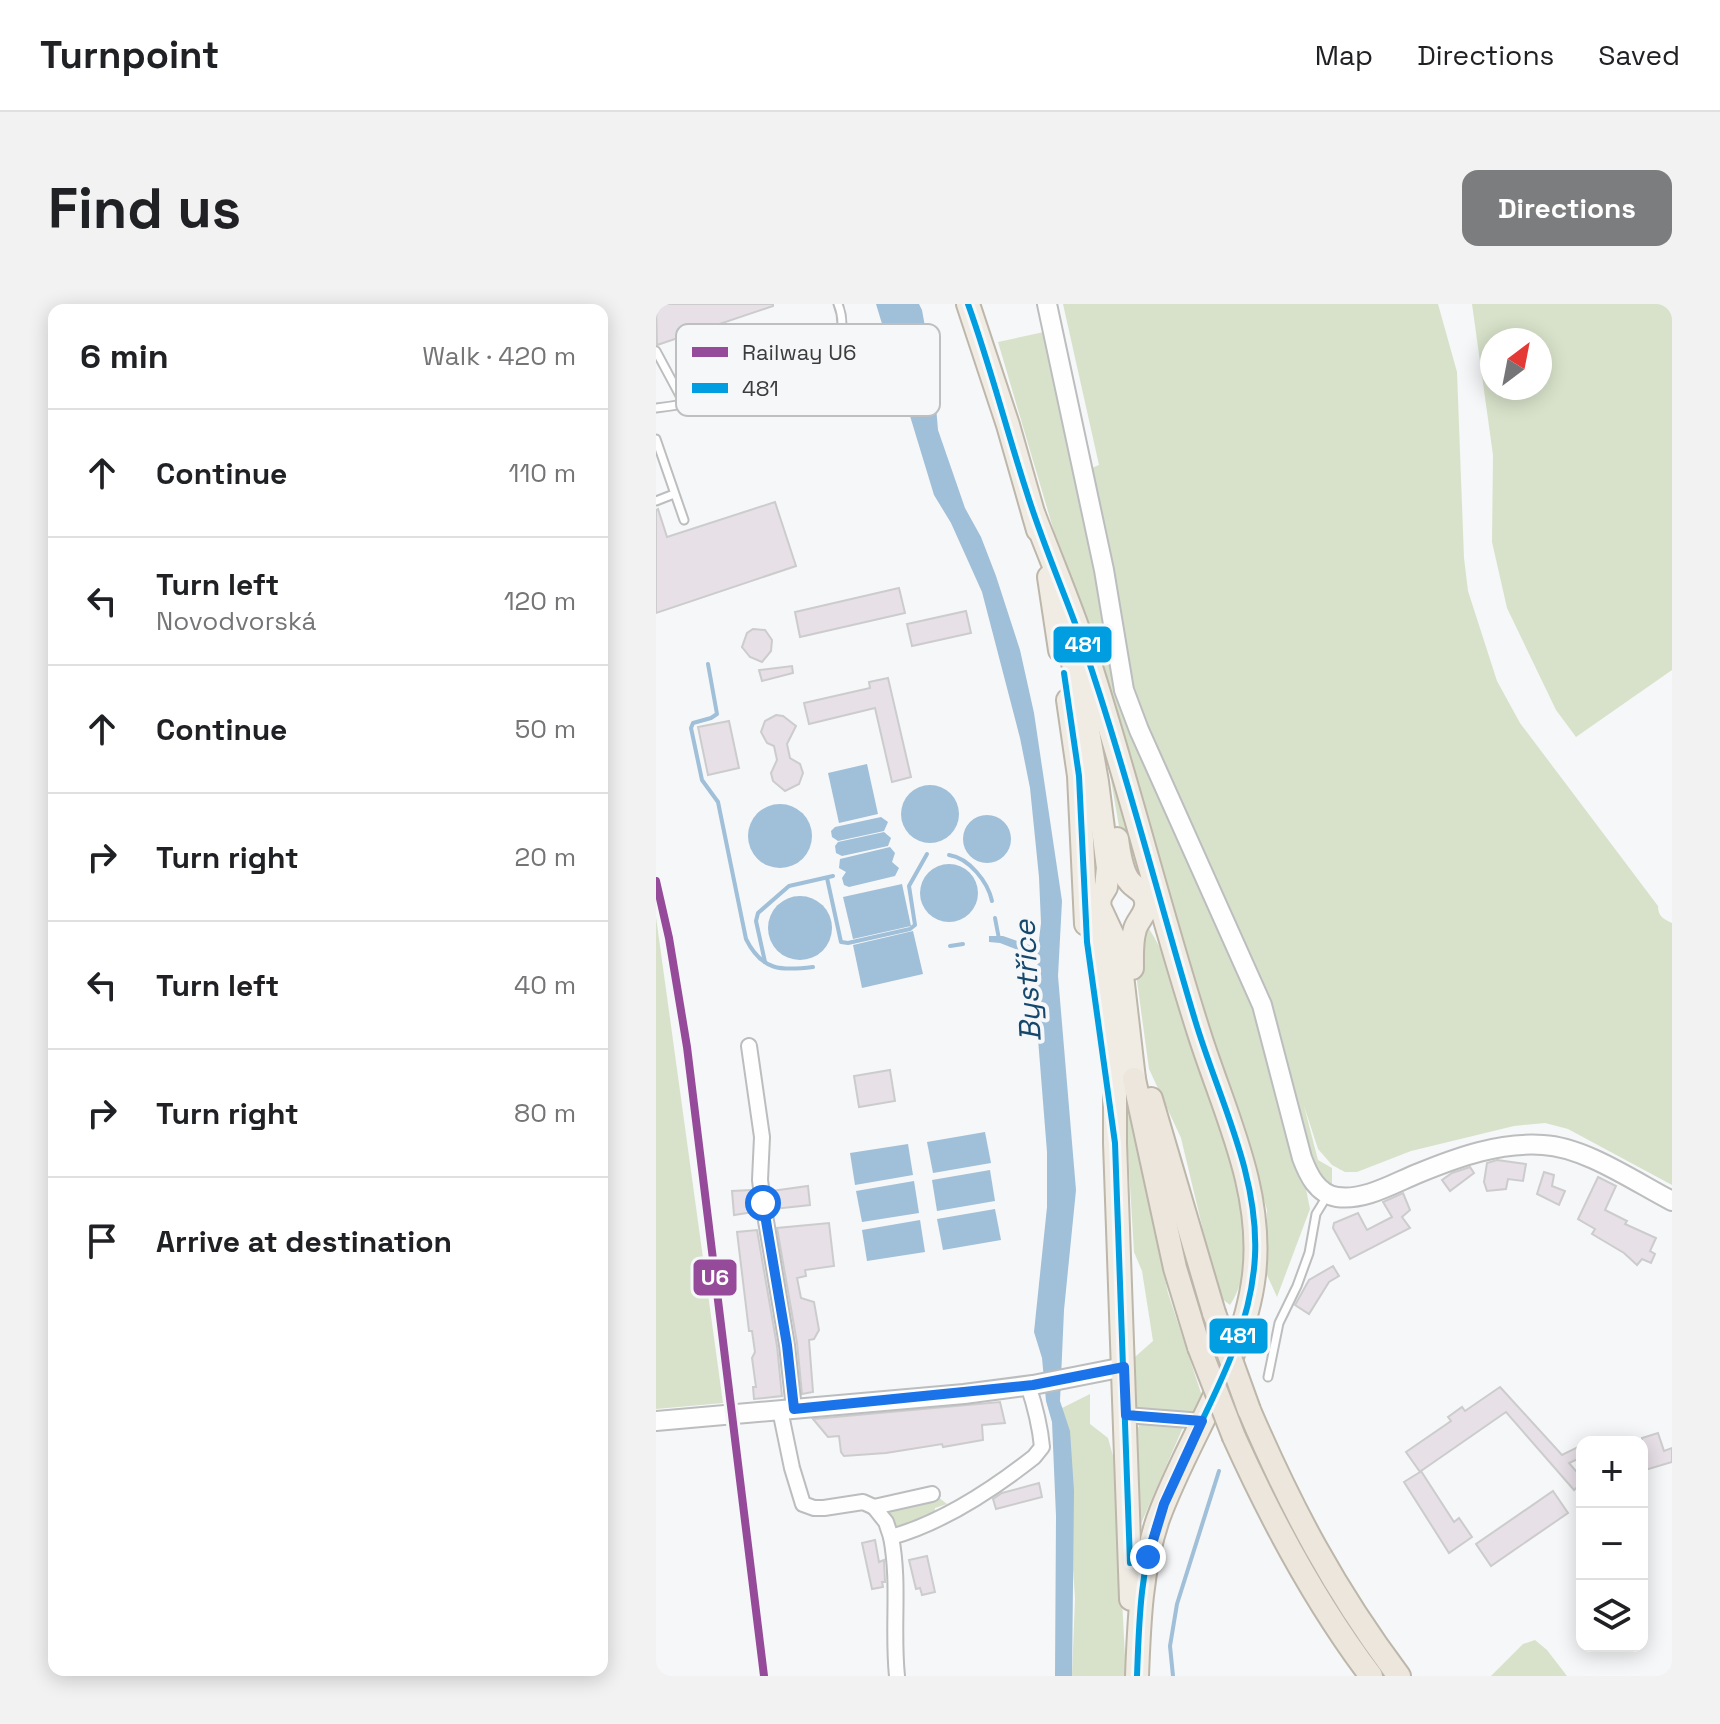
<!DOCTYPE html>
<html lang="en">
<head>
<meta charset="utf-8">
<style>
  body { margin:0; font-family:"Space Grotesk",sans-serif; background:#f2f2f2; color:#202124 }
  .controls { position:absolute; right:24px; bottom:24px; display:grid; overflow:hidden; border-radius:16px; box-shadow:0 4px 20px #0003 }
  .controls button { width:72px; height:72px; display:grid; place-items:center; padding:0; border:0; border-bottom:2px solid #e0e0e0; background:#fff; color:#202124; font:40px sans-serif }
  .compass { position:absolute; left:824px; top:24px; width:72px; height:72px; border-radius:50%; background:#fff; box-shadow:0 4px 20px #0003; rotate:32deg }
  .stop { position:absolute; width:24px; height:24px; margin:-18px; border:6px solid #1a73e8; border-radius:50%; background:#fff }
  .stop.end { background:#1a73e8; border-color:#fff; box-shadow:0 2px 8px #0008 }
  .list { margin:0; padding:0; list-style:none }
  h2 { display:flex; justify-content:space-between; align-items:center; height:104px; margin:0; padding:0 32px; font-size:34px }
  h2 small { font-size:26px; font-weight:400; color:#757577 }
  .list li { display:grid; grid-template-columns:52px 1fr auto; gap:24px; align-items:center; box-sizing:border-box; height:128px; padding:0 32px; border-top:2px solid #e0e0e0 }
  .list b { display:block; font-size:30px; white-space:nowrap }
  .list p { margin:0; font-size:26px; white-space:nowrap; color:#757577 }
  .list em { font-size:26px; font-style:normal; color:#757577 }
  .icon { flex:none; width:44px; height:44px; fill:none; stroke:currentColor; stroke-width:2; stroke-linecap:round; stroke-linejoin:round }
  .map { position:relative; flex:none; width:1016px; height:1372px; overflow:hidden; border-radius:16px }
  header { display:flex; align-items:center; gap:48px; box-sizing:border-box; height:112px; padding:0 40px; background:#fff; border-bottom:2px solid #e0e0e0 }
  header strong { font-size:38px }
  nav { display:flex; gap:44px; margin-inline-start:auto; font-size:28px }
  .intro { display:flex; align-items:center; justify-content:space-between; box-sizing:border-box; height:192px; padding:0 48px }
  h1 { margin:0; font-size:56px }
  .button { padding:20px 36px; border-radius:16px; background:#7c7d7e; color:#fff; font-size:28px; font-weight:700 }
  main { display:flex; gap:48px; padding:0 48px }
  aside { flex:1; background:#fff; border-radius:16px; box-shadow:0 4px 20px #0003 }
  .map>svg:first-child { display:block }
</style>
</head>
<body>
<header>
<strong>Turnpoint</strong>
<nav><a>Map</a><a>Directions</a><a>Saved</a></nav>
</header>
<div class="intro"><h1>Find us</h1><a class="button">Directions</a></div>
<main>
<aside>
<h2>6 min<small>Walk · 420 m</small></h2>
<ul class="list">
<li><svg class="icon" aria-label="ahead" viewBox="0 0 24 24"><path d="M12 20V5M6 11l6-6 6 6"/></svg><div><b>Continue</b></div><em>110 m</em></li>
<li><svg class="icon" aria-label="left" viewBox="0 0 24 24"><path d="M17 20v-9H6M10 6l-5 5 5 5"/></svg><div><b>Turn left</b><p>Novodvorská</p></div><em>120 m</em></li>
<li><svg class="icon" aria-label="ahead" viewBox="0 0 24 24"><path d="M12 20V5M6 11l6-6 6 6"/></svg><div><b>Continue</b></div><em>50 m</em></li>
<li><svg class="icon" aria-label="right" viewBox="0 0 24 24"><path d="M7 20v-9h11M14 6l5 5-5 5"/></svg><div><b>Turn right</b></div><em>20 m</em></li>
<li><svg class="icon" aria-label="left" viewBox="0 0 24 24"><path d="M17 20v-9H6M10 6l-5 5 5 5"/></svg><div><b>Turn left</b></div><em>40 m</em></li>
<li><svg class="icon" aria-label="right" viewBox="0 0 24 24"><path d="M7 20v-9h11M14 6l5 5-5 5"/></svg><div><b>Turn right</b></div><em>80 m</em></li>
<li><svg class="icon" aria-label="arrive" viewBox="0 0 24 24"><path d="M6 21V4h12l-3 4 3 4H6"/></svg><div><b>Arrive at destination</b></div></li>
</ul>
</aside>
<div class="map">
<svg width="1016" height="1372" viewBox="0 0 1016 1372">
  <rect width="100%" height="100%" fill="#f6f7f8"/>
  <!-- green -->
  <g fill="#d8e2ca" fill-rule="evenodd">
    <path d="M407,0H782L801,68L808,254L812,287L841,377L864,419L1002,602C1002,612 1007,615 1016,619V881L912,825L889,819L858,822L755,847L701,868H689L676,861L662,845L648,802L662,856L676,864V884L660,867L613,702L478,390L457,262L433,165L443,161Z"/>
    <path d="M816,0H1016V366L920,433L900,406L851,304L836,238L837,151ZM836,36H884V84H836Z"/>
    <path d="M388,28L413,135L462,382L611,739L650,885L654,905L621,993L611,971V906L592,842L527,658L427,311L399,231L342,38Z"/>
    <path d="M449,442L495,584L483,575L468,551Z"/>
    <path d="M0,613L67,1099L0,1105Z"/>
    <path d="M492,623C512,653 521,690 534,724C557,790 617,938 574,1001L565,994L557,968L525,834L493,765L480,670L485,624Z"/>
    <path d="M465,733L482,840L512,989L546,1092L536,1110L481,1104L479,1053L497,1037L486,967L478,948Z"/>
    <path d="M434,1090V1120L452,1134L459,1159L470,1372H416L419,1294L406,1104Z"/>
    <path d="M485,1117L528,1121L484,1222L480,1129Z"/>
    <path d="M282,1193L291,1200L279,1204L278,1213L256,1223L240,1224L234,1216L230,1203Z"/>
    <path d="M879,1336L891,1346L911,1372H835L867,1340Z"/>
  </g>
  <!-- water -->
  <g fill="#a0bfd8">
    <path d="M220,0H263L266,6L277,67L282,126L309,204L325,233L340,272L364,346L378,409L406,597L402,672L420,886L408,1006L404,1097L414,1127L418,1187L416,1372H399L400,1212L396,1118L390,1097L386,1054L378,1028L391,903V848L379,697L382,654L344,639L333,638V632H347L382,644L385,619L383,573L374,484L364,434L326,288L295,219L278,191Z"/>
    <path d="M211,460L222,510L183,519L172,469Z"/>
    <circle cx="274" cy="510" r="29"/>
    <circle cx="124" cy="532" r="32"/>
    <circle cx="331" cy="535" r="24"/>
    <path d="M225,513L232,518L228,527L182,537L176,533L175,527L179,523Z"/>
    <path d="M228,528L235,534L232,542L186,552L180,549L179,542L182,538Z"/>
    <path d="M234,543L239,549L236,558L243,564L239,572L193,583L188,581L186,574L190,568L183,564L184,555Z"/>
    <circle cx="293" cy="589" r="29"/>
    <path d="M246,580L255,622L197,635L187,593Z"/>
    <circle cx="144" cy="624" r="32"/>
    <path d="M257,627L267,670L206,684L197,641Z"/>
    <path d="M329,828L335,859L277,869L271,838Z"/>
    <path d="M252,840L257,871L199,881L194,849Z"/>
    <path d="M334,866L339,897L281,907L276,876Z"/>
    <path d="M258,877L263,909L206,918L200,887Z"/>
    <path d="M339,905L345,936L287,946L281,915Z"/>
    <path d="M264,916L269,948L211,957L206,926Z"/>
  </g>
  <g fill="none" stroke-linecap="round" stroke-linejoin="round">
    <!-- stream -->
    <g stroke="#a0bfd8" stroke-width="4">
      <path d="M52,360L61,410L55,414L37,419L35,424L46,476L62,498L90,635C106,667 125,667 157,663"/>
      <path d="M293,551C313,554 332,578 336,597"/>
      <path d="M171,574L185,638L192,639L254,625L259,621L253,582L271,550"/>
      <path d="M339,614L343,635"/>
      <path d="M294,642L307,640"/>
      <path d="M109,658L100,617L102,609L133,582L177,572"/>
      <path d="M517,1372L514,1342L521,1300L563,1167"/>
    </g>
  </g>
  <!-- building -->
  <g fill="#e7e0e7" stroke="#cccccd" stroke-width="2">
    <path d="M0,0H117V2L1,41Z"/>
    <path d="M119,198L140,262L0,309V206L2,205L11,233Z"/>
    <path d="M243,284L249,309L144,333L139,308Z"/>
    <path d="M310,307L315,329L256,342L251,320Z"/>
    <path d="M97,325L109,326L116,336L115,347L106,358L94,353L86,343L91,329Z"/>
    <path d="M136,362L137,369L106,377L103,366Z"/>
    <path d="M232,374L255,473L236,478L219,404L153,420L148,399L214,384L213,378Z"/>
    <path d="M120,411L127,412L140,422L131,440L134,454L144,460L147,469L143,480L129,487L117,477L115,469L121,456L118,442L111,439L105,428L109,417Z"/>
    <path d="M73,417L83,464L52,471L42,423Z"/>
    <path d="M234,766L239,797L203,803L198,772Z"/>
    <path d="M841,856L870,860L867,877L852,875L850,885L831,887L828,878L831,859Z"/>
    <path d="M814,863L818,869L794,887L786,876L796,869Z"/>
    <path d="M888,868L898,871L896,882L909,887L903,901L881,890Z"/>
    <path d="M942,873L960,882L949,906L971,917L969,920L1000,934L994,947L999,950L995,959L986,955L981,961L968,949L936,930L939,925L922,915Z"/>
    <path d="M152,882L154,901L118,905L115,887Z"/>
    <path d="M95,886L98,908L78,911L76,887Z"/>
    <path d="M747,889L754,906L746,913L754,924L694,955L677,924L678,919L702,909L711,926L736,913L727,898Z"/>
    <path d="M173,919L178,962L149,966L150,972L141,974L145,994L158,998L163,1026L158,1035L153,1036L157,1088L146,1090L141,1039L121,924Z"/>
    <path d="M101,926L121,1042L126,1092L98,1095L97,1083H100L96,1054L99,1048L96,1027H93L81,928Z"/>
    <path d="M677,962L683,972L673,978L653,1010L639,1001L653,976Z"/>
    <path d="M844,1083L906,1151L926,1141V1153L913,1159L926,1174V1179L918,1186L850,1108L765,1167L798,1218L803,1214L816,1233L793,1249L748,1178L764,1168L750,1148L795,1117L792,1113L806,1103L809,1107Z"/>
    <path d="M344,1098L349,1119L326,1121L327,1136L287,1143L286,1140L230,1149L188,1152L185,1148L183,1132L172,1133L157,1115Z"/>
    <path d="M1002,1129L1008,1147L1016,1144V1158L986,1167V1134Z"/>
    <path d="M383,1179L386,1193L340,1205L337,1195L346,1189Z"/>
    <path d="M897,1187L912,1209L835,1262L820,1240Z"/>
    <path d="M219,1236L223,1258L228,1256L229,1278H226L227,1283L216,1285L206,1239Z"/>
    <path d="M271,1252L279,1288L266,1291L264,1284L260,1285L253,1256Z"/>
  </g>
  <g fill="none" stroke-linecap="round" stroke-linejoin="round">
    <defs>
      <g id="service">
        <path d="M0,47L29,101"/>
        <path d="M0,104C44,99 84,88 126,75C137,71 151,69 161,64C184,52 191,22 182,0"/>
        <path d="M0,135L28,216"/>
        <path d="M0,197L18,190"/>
        <path d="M612,1073L623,1019L641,982L653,949L660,910L671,892"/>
      </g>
      <g id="minor">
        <path d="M93,742L106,833L104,876L107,899L131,1041L138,1105"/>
        <path d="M124,1106L136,1164L147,1200L158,1204H168L207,1198L218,1203L276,1190"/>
        <path d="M470,1111L546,1117"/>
        <path d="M218,1203L230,1218L235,1233"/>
        <path d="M241,1372C236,1325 244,1279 235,1233C286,1219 336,1186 378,1153L386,1143C384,1121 379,1102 372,1081"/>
      </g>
      <g id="tertiary">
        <path d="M391,0L448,266L468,386L483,426L606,701L646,854C652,870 661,890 681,893C709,897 738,879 763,869C802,853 844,838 887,841C929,843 979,878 1016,897"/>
        <path d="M0,1117L308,1090L377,1081L468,1063"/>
      </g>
      <g id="primary">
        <path d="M312,0L352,121L382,226"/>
        <path d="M378,211C397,261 418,309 434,360C473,482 504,607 543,729C568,808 608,886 598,971C588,1057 531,1135 502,1215C485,1265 483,1319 481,1372"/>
        <path d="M393,273L404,346"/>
        <path d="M409,328L427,398L441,478L452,564L450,583L444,593L443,602L463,645L478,775"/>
        <path d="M412,396L423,472L430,620"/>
        <path d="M461,535C463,548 465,568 474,578C480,585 488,586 490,597C492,609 482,615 479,625C475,638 476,651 476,664"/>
        <path d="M444,615L459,775V839L475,1295"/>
      </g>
      <g id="trunk">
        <path d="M478,775L519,964L543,1043"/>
        <path d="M495,795L558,1009"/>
        <path d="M593,1106C635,1204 679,1287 743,1372"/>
        <path d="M578,1133C616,1217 659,1298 715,1372"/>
      </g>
    </defs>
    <!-- service casing -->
    <use href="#service" stroke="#bcbdbe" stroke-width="11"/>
    <!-- minor casing -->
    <use href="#minor" stroke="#bcbdbe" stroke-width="18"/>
    <!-- tertiary casing -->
    <use href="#tertiary" stroke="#bcbdbe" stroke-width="22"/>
    <!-- primary casing -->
    <use href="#primary" stroke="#bdb6aa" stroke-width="26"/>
    <!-- trunk casing -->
    <use href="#trunk" stroke="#bdb6aa" stroke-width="26"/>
    <!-- service -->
    <use href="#service" stroke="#fefefe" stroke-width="7"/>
    <!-- minor -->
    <use href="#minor" stroke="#fefefe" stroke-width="14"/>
    <!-- tertiary -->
    <use href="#tertiary" stroke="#fefefe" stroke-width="18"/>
    <!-- primary -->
    <use href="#primary" stroke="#f0ece4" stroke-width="22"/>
    <!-- trunk -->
    <use href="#trunk" stroke="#ece6dc" stroke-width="22"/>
    <defs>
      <g id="trunk-bridge">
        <path d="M558,1009L593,1106"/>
        <path d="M543,1043L578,1133"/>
      </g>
    </defs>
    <!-- trunk-bridge casing -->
    <use href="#trunk-bridge" stroke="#bdb6aa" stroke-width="26" stroke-linecap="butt"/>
    <!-- trunk-bridge -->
    <use href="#trunk-bridge" stroke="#ece6dc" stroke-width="22"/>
    <defs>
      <g id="bus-1">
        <path d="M312,0C334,61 350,124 370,186C390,251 419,312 439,376C476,488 505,603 539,716C562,793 603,870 599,952C594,1049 533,1127 502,1215C484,1265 483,1320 481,1372"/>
        <path d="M408,369L423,472L431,638L459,839L474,1259"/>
      </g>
    </defs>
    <!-- bus-1 casing -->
    <use href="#bus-1" stroke="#f5f7f9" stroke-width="12"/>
    <!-- bus-1 -->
    <use href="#bus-1" stroke="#009ee0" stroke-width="6"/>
    <defs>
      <path id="rail-1" d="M0,577L13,634L31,743L108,1372"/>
    </defs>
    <!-- rail-1 casing -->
    <use href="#rail-1" stroke="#f5f7f9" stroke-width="14"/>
    <!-- rail-1 -->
    <use href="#rail-1" stroke="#954b9a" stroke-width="8"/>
  </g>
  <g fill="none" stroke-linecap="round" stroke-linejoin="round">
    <!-- route -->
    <path stroke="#1a73e8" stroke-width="10" d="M107,899L131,1041L138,1105L377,1081L468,1063L470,1111L546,1117L508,1200L492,1253"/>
  </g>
  <g text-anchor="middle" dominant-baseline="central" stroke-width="8" stroke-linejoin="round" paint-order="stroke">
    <!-- water labels -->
    <g font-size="30" font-style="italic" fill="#15486c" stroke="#f5f7f9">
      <text transform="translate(371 677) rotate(-93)">Bystřice</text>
    </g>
  </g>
  <!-- legend -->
  <rect x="20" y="20" width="264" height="92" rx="12" fill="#f5f7f9" stroke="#bdbfc0" stroke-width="2"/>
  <rect x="36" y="43" width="36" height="10" fill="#954b9a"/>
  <rect x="36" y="79" width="36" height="10" fill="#009ee0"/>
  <g font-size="22" fill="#3b3c3c">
    <text x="86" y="56">Railway U6</text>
    <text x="86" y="92">481</text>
  </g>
  <g stroke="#f5f7f9" stroke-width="3">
    <rect x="396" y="321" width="61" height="39" rx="8" fill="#009ee0"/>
    <rect x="36" y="954" width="46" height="39" rx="8" fill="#954b9a"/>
    <rect x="552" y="1013" width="61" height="38" rx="8" fill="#009ee0"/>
  </g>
  <g font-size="22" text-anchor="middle" font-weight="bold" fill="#fff">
    <text x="427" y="348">481</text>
    <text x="59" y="981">U6</text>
    <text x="582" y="1039">481</text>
  </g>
</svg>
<div class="controls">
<button>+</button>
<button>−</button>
<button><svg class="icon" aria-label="layers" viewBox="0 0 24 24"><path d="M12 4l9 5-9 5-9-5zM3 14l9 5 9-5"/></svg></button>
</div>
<svg class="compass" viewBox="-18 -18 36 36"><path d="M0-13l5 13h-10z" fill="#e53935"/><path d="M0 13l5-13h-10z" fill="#757577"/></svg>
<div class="stop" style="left:107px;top:899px"></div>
<div class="stop end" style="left:492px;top:1253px"></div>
</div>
</main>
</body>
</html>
